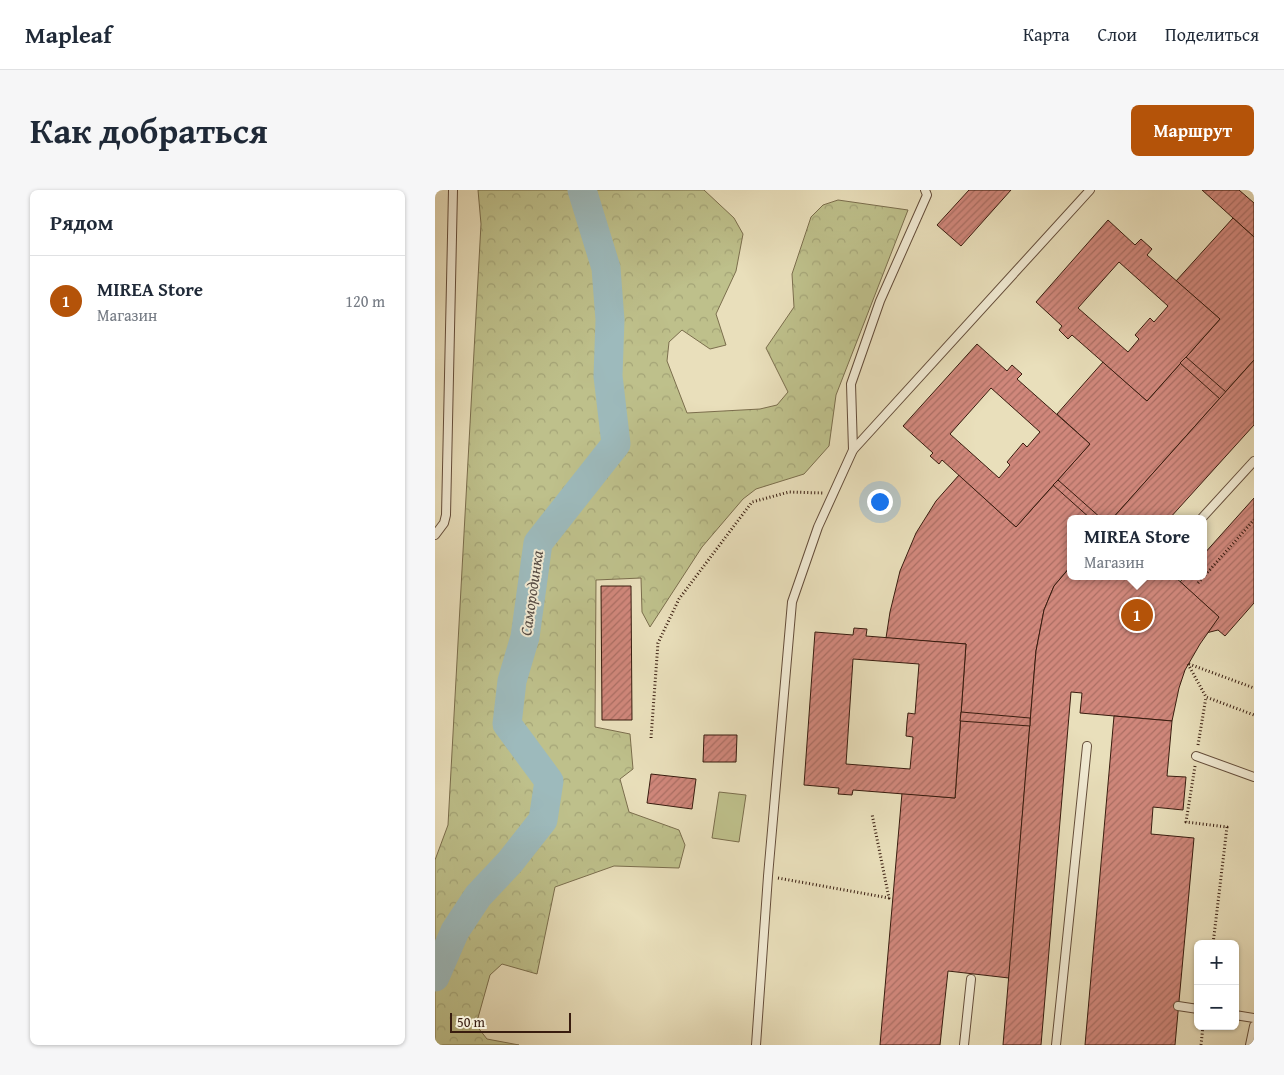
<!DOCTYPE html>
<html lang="ru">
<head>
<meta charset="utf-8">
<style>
  body { margin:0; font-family:"Gentium Book Plus",serif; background:#f6f6f7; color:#1f2937 }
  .controls { position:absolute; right:15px; bottom:15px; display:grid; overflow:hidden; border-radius:8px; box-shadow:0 1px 4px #0004 }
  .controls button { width:45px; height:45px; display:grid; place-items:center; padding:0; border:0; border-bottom:1px solid #e0e1e3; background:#fff; color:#1f2937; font:25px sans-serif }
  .scale { position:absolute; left:15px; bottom:12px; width:121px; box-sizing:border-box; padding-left:5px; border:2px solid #381c0f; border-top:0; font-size:14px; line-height:18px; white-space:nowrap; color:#381c0f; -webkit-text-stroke:4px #f1ead3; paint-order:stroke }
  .you { position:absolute; left:444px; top:311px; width:18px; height:18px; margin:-12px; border:4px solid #fff; border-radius:50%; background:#1a73e8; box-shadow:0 0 0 8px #1a73e833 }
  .badge { display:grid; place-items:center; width:32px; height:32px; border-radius:50%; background:#b45309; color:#fff; font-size:16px; font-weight:700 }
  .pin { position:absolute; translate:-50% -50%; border:2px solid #fff; box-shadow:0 1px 5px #0006 }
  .popup { position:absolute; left:632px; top:325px; width:140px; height:65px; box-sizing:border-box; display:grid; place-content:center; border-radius:8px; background:#fff; filter:drop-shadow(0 1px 4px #0005); font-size:16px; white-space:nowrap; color:#747a83 }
  .popup b { font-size:19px; color:#1f2937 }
  .popup::after { content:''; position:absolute; left:50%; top:100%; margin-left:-10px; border:10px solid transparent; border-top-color:#fff }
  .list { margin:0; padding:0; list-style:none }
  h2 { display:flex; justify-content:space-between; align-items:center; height:65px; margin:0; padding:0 20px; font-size:21px }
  h2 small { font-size:16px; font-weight:400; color:#747a83 }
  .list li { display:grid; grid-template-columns:32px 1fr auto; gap:15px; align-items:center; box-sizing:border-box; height:90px; padding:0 20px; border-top:1px solid #e0e1e3 }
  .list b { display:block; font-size:19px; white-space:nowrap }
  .list p { margin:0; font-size:16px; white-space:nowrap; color:#747a83 }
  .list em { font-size:16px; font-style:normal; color:#747a83 }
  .map { position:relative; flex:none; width:819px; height:855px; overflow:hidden; border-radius:8px }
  header { display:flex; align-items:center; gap:30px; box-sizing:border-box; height:70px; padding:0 25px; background:#fff; border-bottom:1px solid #e0e1e3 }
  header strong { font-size:24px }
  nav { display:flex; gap:28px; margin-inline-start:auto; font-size:18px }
  .intro { display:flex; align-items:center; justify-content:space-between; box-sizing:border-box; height:120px; padding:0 30px }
  h1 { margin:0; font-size:35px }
  .button { padding:12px 22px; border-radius:8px; background:#b45309; color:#fff; font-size:18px; font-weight:700 }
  main { display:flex; gap:30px; padding:0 30px }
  aside { flex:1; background:#fff; border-radius:8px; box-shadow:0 1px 4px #0004 }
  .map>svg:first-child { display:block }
</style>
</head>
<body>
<header>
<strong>Mapleaf</strong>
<nav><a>Карта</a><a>Слои</a><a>Поделиться</a></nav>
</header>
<div class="intro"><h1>Как добраться</h1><a class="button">Маршрут</a></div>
<main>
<aside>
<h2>Рядом<small></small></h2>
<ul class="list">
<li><span class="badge">1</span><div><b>MIREA Store</b><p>Магазин</p></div><em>120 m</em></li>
</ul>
</aside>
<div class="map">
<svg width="819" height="855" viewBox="0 0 819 855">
  <defs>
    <pattern id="forest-crowns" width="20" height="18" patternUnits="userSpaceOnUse" patternTransform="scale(1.25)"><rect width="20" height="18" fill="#bec08b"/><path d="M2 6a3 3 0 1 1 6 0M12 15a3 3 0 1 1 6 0" fill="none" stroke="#a4a477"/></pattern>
    <pattern id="building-hatch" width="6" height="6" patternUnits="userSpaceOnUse" patternTransform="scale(1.25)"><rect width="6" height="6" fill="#d0877b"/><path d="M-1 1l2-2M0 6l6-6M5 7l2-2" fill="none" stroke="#aa6e63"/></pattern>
  </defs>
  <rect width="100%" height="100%" fill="#e9dfbb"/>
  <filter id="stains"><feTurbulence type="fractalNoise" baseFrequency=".004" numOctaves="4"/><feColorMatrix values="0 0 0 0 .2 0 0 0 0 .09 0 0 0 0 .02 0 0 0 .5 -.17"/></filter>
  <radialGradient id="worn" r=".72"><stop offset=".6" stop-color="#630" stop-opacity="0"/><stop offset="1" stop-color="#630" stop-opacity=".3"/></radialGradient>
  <!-- forest -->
  <path fill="url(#forest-crowns)" stroke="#7b6e4d" d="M43,0H269L299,28L308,44L301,81L281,124L291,155L275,159L247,140L234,152L232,171L252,223L325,219L342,215L353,202L331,158L359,117L357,84L376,27L388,15L403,10L473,20L401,205L394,256L369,284L321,299L308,309L267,357L215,437L207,422L206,388L161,390L160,537L195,544L198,579L185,589L194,622L244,640L250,655L244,678L179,676L120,697L102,784L67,774L55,785L41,835L52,849L84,855H0V670L13,635L46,34Z"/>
  <!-- garden -->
  <path fill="#bec08b" stroke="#7b6e4d" d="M284,602L311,605L304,652L277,648Z"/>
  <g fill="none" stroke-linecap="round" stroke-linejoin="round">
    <!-- river -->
    <path stroke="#9dbabc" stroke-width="29" d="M0,787L20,741L43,706L75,672L108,630L114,591L72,534L77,491L90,447L103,353L181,254L173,186L175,130L171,78L147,0"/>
  </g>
  <!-- building -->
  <g fill="url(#building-hatch)" stroke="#381c0f" fill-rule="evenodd">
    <path d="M534,0H576L526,56L502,35Z"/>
    <path d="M767,0H804L819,13V47Z"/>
    <path d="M798,28L819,47V170L677,329H636V376L619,396L609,420L601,461L574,788L513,781L505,855H445L467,603L520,608L531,454L451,448L455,422L465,381L481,343L501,311L524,285L581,337L655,254L622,224L668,172L712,211L785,129L741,91Z"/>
    <path d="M673,30L700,55L706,49L717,59L712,65L785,129L712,211L637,145L633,149L624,140L627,136L601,112ZM684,72L733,116L719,132L715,128L700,145L704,149L693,162L643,118Z"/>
    <path d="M542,154L572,181L577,175L587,184L582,189L655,254L581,337L507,270L504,274L495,266L498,263L468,236ZM556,198L605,242L592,257L588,253L572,272L575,275L564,288L515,244Z"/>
    <path d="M751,167L791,202L785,209L745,173Z"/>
    <path d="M819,170V235L734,329H677Z"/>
    <path d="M623,290L667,329H656L618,295Z"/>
    <path d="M819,308V413L790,446L783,440L771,443L784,427L745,392L750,386H768V365Z"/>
    <path d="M636,376V386H739L784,427L765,454L750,480L744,498L737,531L645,523L647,503L636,502L606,855H568L601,461L609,420L619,396Z"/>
    <path d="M166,396H196L197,530H167Z"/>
    <path d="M419,438L432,439L431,446L531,454L520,608L418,600L417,605L403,604L404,598L369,595L380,442L418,445ZM418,469L484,474L480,524L473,523L472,532L471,546L478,547L475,579L411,574Z"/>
    <path d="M526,522L595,528V536L525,531Z"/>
    <path d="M679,526L737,531L732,586L751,587L748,620L718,617L716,644L759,648L740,855H650Z"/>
    <path d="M269,545H302L301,572H268Z"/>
    <path d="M216,584L261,589L257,619L212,613Z"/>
  </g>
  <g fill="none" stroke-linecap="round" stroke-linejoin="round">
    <defs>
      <g id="lane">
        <path d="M418,260L416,194L445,111L492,5L490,0"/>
        <path d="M766,329L819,271"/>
        <path d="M0,345L9,333L11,325L18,0"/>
        <path d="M761,566L819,587"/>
        <path d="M743,816L763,819"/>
        <path d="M800,825L819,828"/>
        <path d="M321,855L333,686L357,412L383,337L418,260L655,0"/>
        <path d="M529,855L536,789"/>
        <path d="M621,855L652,556"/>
        <path d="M815,855L819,836"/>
      </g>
    </defs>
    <!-- lane casing -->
    <use href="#lane" stroke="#644d3a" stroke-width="10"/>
    <!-- path -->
    <g stroke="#381c0f" stroke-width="3" stroke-dasharray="1 2.5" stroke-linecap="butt">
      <path d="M763,393L819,330"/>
      <path d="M753,474L771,507L819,525"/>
      <path d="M754,474L819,498"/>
      <path d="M216,548L223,453L244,409L317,312L354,302L388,303"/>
      <path d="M763,555L771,507"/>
      <path d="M760,576L751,632L792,637L778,754"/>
      <path d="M343,688L454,708L437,624"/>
      <path d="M766,855L768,836"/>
    </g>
    <!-- lane -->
    <use href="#lane" stroke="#f1ead3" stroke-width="8"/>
  </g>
  <g text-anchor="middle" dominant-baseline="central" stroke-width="4" stroke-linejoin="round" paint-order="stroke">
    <!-- water labels -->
    <g font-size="16" font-style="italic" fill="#564b43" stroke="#f1ead3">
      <text transform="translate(96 403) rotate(-82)">Самородинка</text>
    </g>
  </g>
  <rect width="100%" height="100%" filter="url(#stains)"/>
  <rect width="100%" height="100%" fill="url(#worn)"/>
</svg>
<div class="controls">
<button>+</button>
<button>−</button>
</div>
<div class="scale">50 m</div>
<div class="you"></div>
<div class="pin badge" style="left:702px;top:425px">1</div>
<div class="popup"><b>MIREA Store</b>Магазин</div>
</div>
</main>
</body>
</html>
